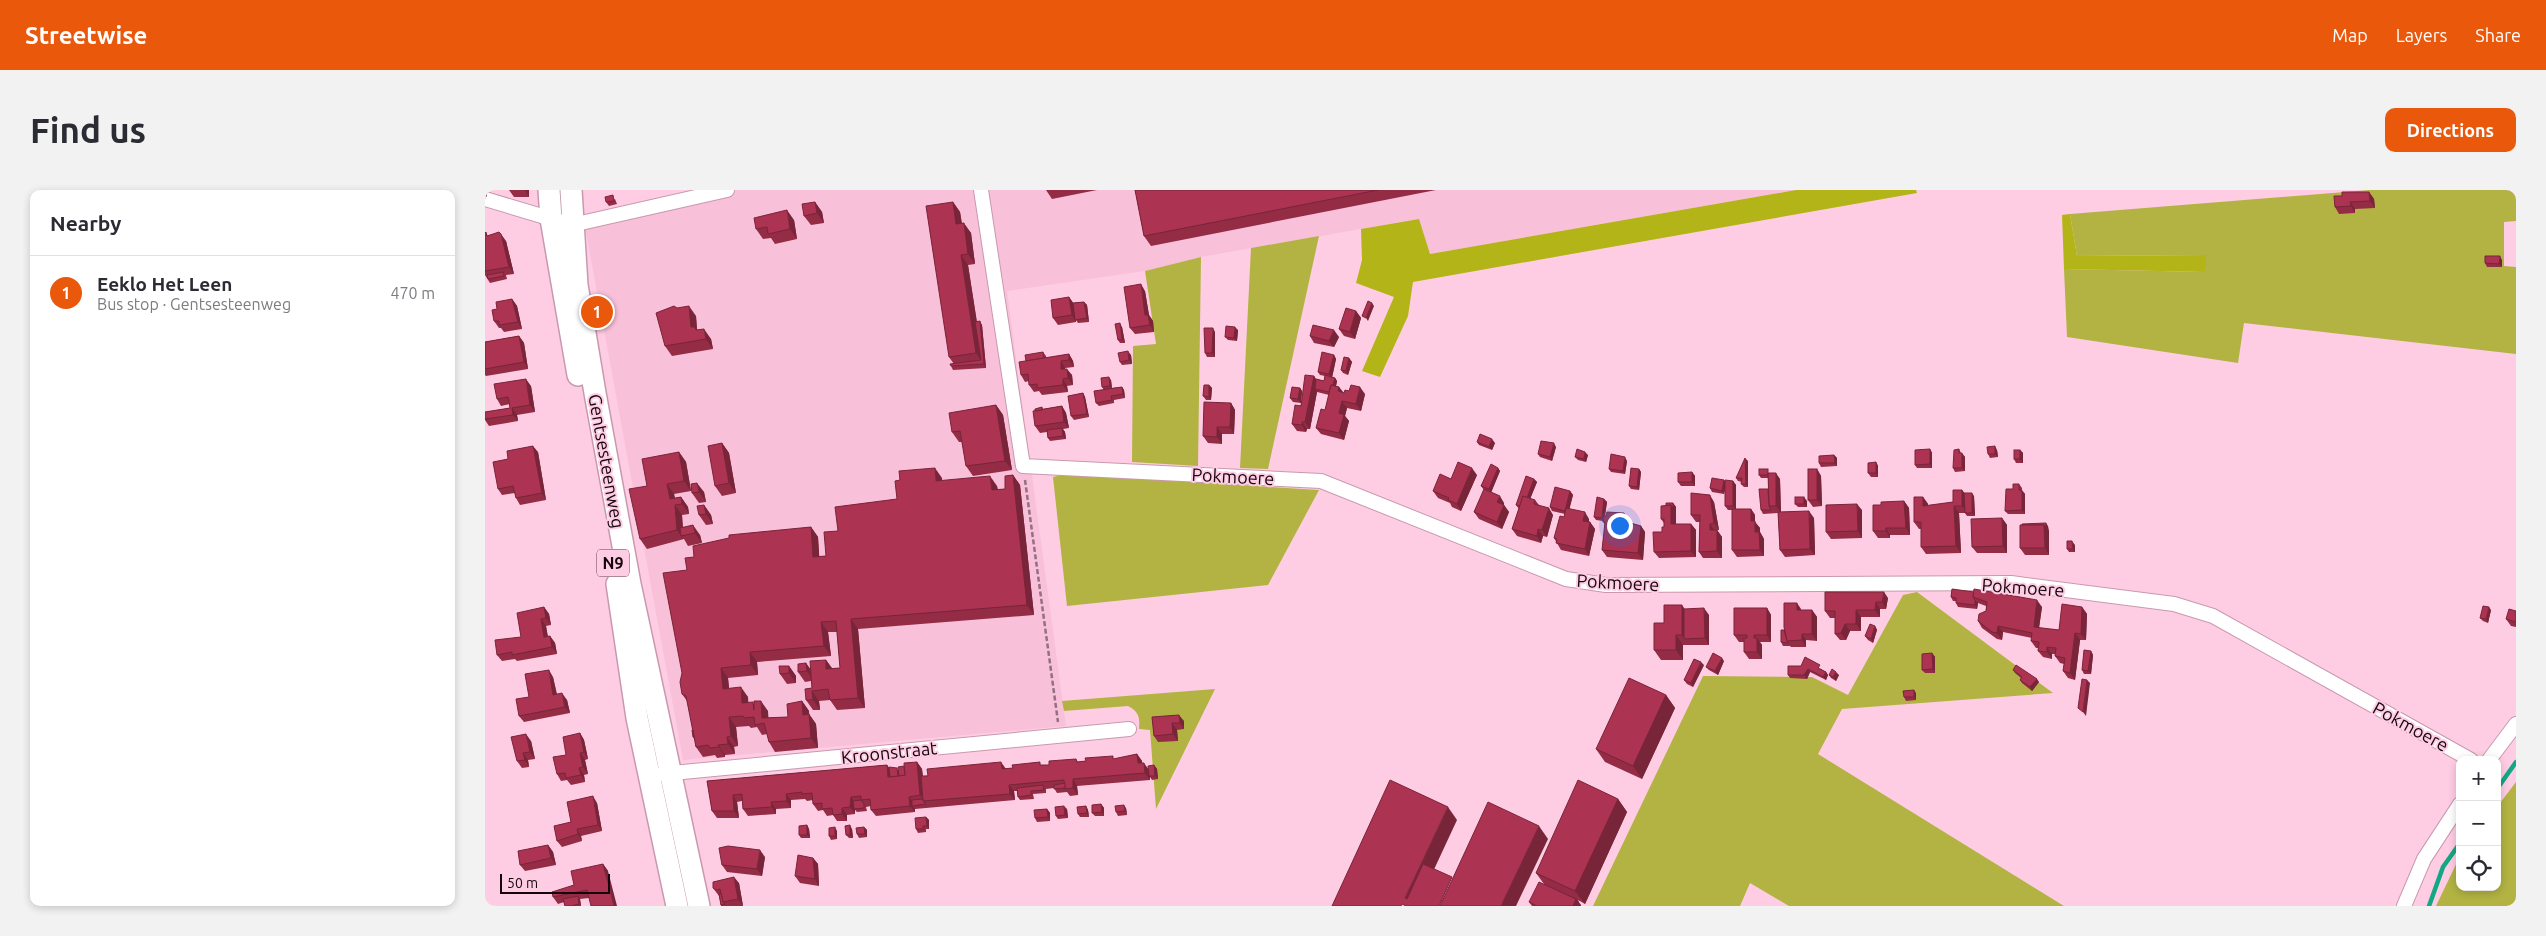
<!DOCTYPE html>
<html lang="en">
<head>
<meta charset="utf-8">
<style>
  body { margin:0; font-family:Ubuntu,sans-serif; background:#f2f2f3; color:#2b2b33 }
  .controls { position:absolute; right:15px; bottom:15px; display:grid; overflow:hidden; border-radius:10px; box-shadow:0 2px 8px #0003 }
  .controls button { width:45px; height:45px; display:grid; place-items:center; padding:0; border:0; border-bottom:1px solid #e1e1e2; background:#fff; color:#2b2b33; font:25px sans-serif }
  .scale { position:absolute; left:15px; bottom:12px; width:110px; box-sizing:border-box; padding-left:5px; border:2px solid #15060e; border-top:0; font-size:14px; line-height:18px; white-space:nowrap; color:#15060e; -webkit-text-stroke:4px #ffcde3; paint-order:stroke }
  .you { position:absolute; left:1134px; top:335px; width:18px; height:18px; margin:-12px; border:4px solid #fff; border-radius:50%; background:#1a73e8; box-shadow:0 0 0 8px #1a73e833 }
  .badge { display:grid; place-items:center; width:32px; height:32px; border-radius:50%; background:#ea580c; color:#fff; font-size:16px; font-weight:700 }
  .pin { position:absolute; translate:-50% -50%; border:2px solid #fff; box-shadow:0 1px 5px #0006 }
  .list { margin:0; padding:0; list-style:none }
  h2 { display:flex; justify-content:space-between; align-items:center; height:65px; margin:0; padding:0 20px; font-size:21px }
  h2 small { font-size:16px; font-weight:400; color:#7c7c81 }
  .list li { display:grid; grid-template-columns:32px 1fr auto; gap:15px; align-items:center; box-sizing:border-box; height:75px; padding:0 20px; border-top:1px solid #e1e1e2 }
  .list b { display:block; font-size:19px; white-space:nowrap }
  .list p { margin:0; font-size:16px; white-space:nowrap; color:#7c7c81 }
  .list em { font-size:16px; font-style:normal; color:#7c7c81 }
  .icon { flex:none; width:28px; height:28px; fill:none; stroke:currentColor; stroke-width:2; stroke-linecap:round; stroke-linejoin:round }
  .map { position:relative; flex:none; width:2031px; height:716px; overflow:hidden; border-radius:10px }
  header { display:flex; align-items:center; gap:30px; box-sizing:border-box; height:70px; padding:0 25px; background:#ea580c; color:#fff }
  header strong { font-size:24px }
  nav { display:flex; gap:28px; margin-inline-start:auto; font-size:18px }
  .intro { display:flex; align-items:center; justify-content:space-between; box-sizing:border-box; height:120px; padding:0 30px }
  h1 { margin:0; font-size:35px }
  .button { padding:12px 22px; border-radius:10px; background:#ea580c; color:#fff; font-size:18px; font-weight:700 }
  main { display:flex; gap:30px; padding:0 30px }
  aside { flex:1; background:#fff; border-radius:10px; box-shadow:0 2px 8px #0003 }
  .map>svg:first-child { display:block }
</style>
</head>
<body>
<header>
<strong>Streetwise</strong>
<nav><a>Map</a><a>Layers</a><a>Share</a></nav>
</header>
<div class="intro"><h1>Find us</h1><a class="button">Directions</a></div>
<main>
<aside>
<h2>Nearby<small></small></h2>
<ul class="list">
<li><span class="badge">1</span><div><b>Eeklo Het Leen</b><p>Bus stop · Gentsesteenweg</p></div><em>470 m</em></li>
</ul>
</aside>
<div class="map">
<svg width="2031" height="716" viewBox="0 0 2031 716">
  <rect width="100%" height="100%" fill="#ffcde3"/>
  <!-- built -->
  <path fill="#f9c0da" d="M225,0H1311L945,64L933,29L716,67L660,81L522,101L581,536L198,570L98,26Z"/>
  <!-- green -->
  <g fill="#b2b343">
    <path d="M1885,0H2031V31L2019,32V76L2031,77V164L1759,133L1753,173L1582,147L1579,79L1720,82V65L1592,66L1585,24Z"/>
    <path d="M834,46L783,279L755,278L766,58Z"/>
    <path d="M716,67L713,276L647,272L648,156L671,154L660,81Z"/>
    <path d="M582,284L834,300L783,395L582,416L568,287Z"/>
    <path d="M1432,402L1568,503L1357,519L1333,564L1579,716H1304L1265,693L1255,716H1108L1218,486L1327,487L1363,505L1418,405Z"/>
    <path d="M730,499L671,619L665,540L654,539C655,527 654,522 643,516L579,521L577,511Z"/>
    <path d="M2031,592V716H1951L1975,666V697H2012V617Z"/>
  </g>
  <!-- forest -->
  <g fill="#b3b417">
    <path d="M1311,0H1431L1432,3L928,92L923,126L895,187L877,181L909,107L871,93L877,70L876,39L934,29L945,64Z"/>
    <path d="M1585,24L1592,66L1721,65L1720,82L1579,79L1577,25Z"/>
  </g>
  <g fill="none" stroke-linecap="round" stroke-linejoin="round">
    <!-- stream -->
    <g stroke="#12a883" stroke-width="4.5">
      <path d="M2012,599L2031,572"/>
      <path d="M1944,716L1958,677L1975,653"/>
    </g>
    <defs>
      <g id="minor">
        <path d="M496,0L538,276L836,291L1081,389L1121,395L1526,393L1689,414L1728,426L1986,570"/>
        <path d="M0,9L87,35L242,0"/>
        <path d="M2004,570L2031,534"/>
        <path d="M177,584L644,539"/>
        <path d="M1919,716L1939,669L1975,614"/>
      </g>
      <g id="primary">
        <path d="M64,0L66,29L93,185"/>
        <path d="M86,0L92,95L110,203L145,394L214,716"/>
        <path d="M132,394L152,528L192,716"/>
      </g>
    </defs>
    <!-- minor casing -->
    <use href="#minor" stroke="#c899ae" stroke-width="16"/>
    <!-- primary casing -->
    <use href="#primary" stroke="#c899ae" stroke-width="24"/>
    <!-- path -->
    <path stroke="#927080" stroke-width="2.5" stroke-dasharray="5 2.5" stroke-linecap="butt" d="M540,290L573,532"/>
    <!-- minor -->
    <use href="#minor" stroke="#fff" stroke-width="14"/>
    <!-- primary -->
    <use href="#primary" stroke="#fff" stroke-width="21"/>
  </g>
  <!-- wall -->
  <g fill="#942c46">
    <path d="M24,0H44V7H29Z"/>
    <path d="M561,0H612L567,9Z"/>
    <path d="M650,0H951L666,56L659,46Z"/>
    <path d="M1884,2L1889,9L1890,18L1870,19V23L1854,24L1850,17Z"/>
    <path d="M130,9L132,14L124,16L121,12Z"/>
    <path d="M330,12L337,22L339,33L326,35L319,26Z"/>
    <path d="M468,12L475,22L477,33L486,43L490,74L483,75L492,132L497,135L501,178L468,180L466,176L469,174L464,167Z"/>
    <path d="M309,30L312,49L290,54L286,48L278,49L271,39Z"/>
    <path d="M0,43L3,46L21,51L29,84L21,85L22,89L5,93L0,85Z"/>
    <path d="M2017,70V77H2002L2000,73Z"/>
    <path d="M660,101L664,125L668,131L669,142L650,144L645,138Z"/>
    <path d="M584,107L588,113L599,112L602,115L604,132L593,133L591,130V132L573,135L568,128Z"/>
    <path d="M27,109L32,116L37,139L19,142L16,138H14L9,131L12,119Z"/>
    <path d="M192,118L211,126L212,140L226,149L228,159L187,166L180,156Z"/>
    <path d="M871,121L876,128L870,149L859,146L854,139Z"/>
    <path d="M637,137L640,153H635L633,150Z"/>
    <path d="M753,140L752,151L743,150L740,147Z"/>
    <path d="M730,142V167H722L720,163Z"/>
    <path d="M34,146L39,153L43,179L1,186L0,185V152Z"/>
    <path d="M825,146L854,147L849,157L829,153Z"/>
    <path d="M558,162L561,166V168L584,164L588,171L589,177L580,178V179L587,185L588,195L582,196L583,202L557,205L554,201L549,202L544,195V191L540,192L536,185L541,171Z"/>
    <path d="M646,165L647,174L637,175L635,172Z"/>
    <path d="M849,165L851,169L847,187L850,188L852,191L851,196L854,197L858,203L880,204L876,221L862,218L860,226L864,231L859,250L836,244L831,238L840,220L844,205L832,202L825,239H822L821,242L812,241L807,234L829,186L831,189L839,191L840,186L835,185L833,182Z"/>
    <path d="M864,168L867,172L863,185L858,183L856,180Z"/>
    <path d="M626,190L627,198L637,197L639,200L640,208L629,210V213L614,216L611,213L619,200L617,197Z"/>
    <path d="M724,195L727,198L726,210H721L718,206Z"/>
    <path d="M46,196L50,222L32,225L33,231L4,236L0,230V222L25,218V214L16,216L12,209Z"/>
    <path d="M815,198L817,201L816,213L808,212L805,208Z"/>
    <path d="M598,203L600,207L604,227L589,230L586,226Z"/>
    <path d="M746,213L750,220L749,244H737V254L723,253L718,246Z"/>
    <path d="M511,215L518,225L527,280L488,286L481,276L477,252H474L467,242Z"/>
    <path d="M577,216L581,223L584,238L578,239L580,242L581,249L565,251L563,248L562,242L555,243L550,236L557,217L558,219Z"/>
    <path d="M992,252L1010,253L1007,260L994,255Z"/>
    <path d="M237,253L244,263L251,303L237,306L230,296Z"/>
    <path d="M1071,257L1067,271L1055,267L1053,264Z"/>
    <path d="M1445,259L1447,263V278H1432L1430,275Z"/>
    <path d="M1474,259L1476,263L1480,267V281L1470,282L1468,278Z"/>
    <path d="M1512,260L1513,267L1505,268L1503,264Z"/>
    <path d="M1535,260L1538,263V273H1531L1529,269Z"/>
    <path d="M53,262L61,310L35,315L31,308L30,303L17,305L13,299L23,269Z"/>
    <path d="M194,262L201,272L206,301L189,304L190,308L196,307L203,317L204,324L197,325L198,337L215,345L217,353L203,356L199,349L162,359L155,349L162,296Z"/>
    <path d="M1103,265L1101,272L1093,270L1090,267Z"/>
    <path d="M1349,265L1352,268V276L1336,277L1334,273Z"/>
    <path d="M1142,271L1140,284L1126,282L1124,279Z"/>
    <path d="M1263,271V297H1259L1256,294L1257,292L1253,291L1251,288Z"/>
    <path d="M1391,272L1393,276V287H1386L1383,283Z"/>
    <path d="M1013,278L1015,281L1006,302L1019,313V315L1024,322L1017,339L994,329L989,322L999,300L996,296Z"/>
    <path d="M1154,279L1156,282L1154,300L1146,299L1144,296Z"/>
    <path d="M1332,279L1336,286L1337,316L1328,317L1323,310Z"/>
    <path d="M1207,282L1210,286V296H1196L1193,292Z"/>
    <path d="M1286,283L1295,289L1296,322L1329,328L1330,365L1300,367L1295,360L1293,323L1278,324L1276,320L1283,299V288H1276L1274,285Z"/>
    <path d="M528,285L535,295L549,425L373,439L380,518L352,520L345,510L334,511L335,520H328L321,510L327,498L326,491L320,492L313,482L321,473L325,479L341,470L347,478H355L352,442H343L346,466L272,472L273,485L243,488L244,498L263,507V513L269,514L283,521V528L303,527L317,511L324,521V524L331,534L333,558L290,562L284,552L282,544L277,545L272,537L266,538L264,536L251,537L253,556L249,557L250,564L240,565V567L232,568L230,565L218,567L211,557L210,550L208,547V540L202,511L197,504V483L202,380L209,367L326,337L333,347L334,367L341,366L353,341L412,309L457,288V291L512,296L513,300L520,299Z"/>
    <path d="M992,285L976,321L967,317L965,313L953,308L948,301L966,289Z"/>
    <path d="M1049,289L1052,292L1045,309L1050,310L1054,315L1068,325L1062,347L1058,346L1056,353L1032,346L1027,339L1034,319L1031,315Z"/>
    <path d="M1239,290L1240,292L1248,291L1251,295V319H1266L1270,325V332L1275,338V342L1279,349V366L1252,367L1247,360V320H1243L1240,316V299L1239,304L1227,302L1225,298Z"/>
    <path d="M206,294L219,302L221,312L214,313L207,303Z"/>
    <path d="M1534,294L1537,298V300L1540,304V324H1523L1520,321L1528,299Z"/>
    <path d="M1477,300L1479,303L1489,306L1490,326H1482L1480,323H1474L1476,363L1441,364L1436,357V339H1434L1429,332L1438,307L1443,314V316L1468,312Z"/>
    <path d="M1085,301L1088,305L1084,319L1104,329V332H1105L1110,339L1104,366L1076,360L1069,348L1079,327L1080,324L1067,321L1065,317Z"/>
    <path d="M1119,309L1122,312L1120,326L1139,323L1144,330V332L1156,336L1160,342L1158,370L1122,367L1117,360L1120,335L1118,331L1111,330L1109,327Z"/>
    <path d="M1322,311V317H1313L1310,314Z"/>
    <path d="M1419,311L1424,318L1425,345H1405V348H1393L1388,341L1396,315Z"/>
    <path d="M1229,312L1234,340H1232L1237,347V368H1218L1214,362L1215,332H1211L1206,325Z"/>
    <path d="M1188,313L1191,317V334H1206L1211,340V367L1174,368L1169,362L1179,337V333L1176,329L1181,316Z"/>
    <path d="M219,315L226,325L228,334L221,335L214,325Z"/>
    <path d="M1377,320V348L1346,349L1341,342Z"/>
    <path d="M1517,328L1522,335V363H1492L1487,357Z"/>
    <path d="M1537,335L1563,336L1564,365H1540L1535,358Z"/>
    <path d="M1590,355V362H1584L1582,359Z"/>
    <path d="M1467,399L1557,417L1554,438L1574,440L1597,417L1602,424L1601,450H1595L1590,490L1583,488L1578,481L1579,474L1575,473L1570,466V464H1567V469L1558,467L1553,461V458H1551L1546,451L1547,448L1518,442L1517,450L1512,449L1497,438L1493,431L1501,421V416L1493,413L1492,419L1473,417L1471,413V411H1468L1466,407Z"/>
    <path d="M1403,408L1401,419H1395V427H1376V441H1365L1361,450H1355L1350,444V428H1345L1340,421Z"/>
    <path d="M59,417L64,424L66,435L61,436L63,447L65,446L70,453L72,464L32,471L30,469L17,471L12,465L36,447Z"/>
    <path d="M1282,418L1286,425V452H1275L1277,455V469H1264L1259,462V452H1254L1249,445Z"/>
    <path d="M1199,419L1224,425V455H1198V470H1176L1169,460Z"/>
    <path d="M1316,420H1327L1332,427V451L1321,450V457H1306L1305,456H1298L1296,452L1299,440Z"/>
    <path d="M2006,420L2003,433L1998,431L1995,428Z"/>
    <path d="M2031,421V437L2026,436L2021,429Z"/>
    <path d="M1390,436L1392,440L1388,453L1383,450L1380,446Z"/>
    <path d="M1606,461L1608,465L1606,484H1599L1597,480Z"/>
    <path d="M1447,463L1450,467V483H1440L1437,480Z"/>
    <path d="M1239,471L1233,485L1224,480L1221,477Z"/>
    <path d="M1219,475L1208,497L1202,494L1199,490Z"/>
    <path d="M304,476L311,486V493L302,494L295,484Z"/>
    <path d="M1303,476L1337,479V480L1341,482L1343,485L1341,490L1325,482L1322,489L1305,488L1303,485Z"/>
    <path d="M1528,480L1554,492L1547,501L1537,493L1535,490L1536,488L1530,483Z"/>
    <path d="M1344,485H1354L1351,491L1346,488Z"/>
    <path d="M68,487L72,504L82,510L85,523L39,532L34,526L44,507Z"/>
    <path d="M1431,503V510L1421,511L1419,507Z"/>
    <path d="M1181,505L1190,518L1157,589L1120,572L1111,559Z"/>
    <path d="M667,527L699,531V539L692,540L693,551L673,552L669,546Z"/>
    <path d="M95,543L99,550L103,569L100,570L103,584L99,585L100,592L86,595L82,590L76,591L72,584L81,565Z"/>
    <path d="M46,551L50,569L43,570L44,577L37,578L32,571Z"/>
    <path d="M652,564L657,571V573L663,579L669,575L672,579L673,589L667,590L665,587V590L592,596L593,605L585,606L582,602L572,603L569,598L561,599V603L548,604L549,609L535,610L533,607L532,601H529L530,610L430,619V622L391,626L386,620V616L381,617L382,621L372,622L370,620V624L362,625V631H352L348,625L342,626L338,620L333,621L328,614V610L322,611L320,609L306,610V618L291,619V624L263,626L258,619L257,611L252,612L254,628H232L227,621L222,591L402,575L404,578L413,580L432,572L437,579L438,586L564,575L591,569L593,572L630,569Z"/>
    <path d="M1133,609L1142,622L1100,714L1093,710L1096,716H1047L1044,712L1059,694L1051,683Z"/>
    <path d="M112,613L117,641L96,646L97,651L77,657L72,651L86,632Z"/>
    <path d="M616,614L619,618V626H610L607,623Z"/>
    <path d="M601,616L603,620L604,627H595L593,624Z"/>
    <path d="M641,618L642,625L633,626L631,622Z"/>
    <path d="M562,619L565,623V631L552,632L550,628Z"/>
    <path d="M582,619L583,628L573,629L571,626Z"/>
    <path d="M441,627L444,630V639H441V642L433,643L431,639Z"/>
    <path d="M322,635L324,639L325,648H316L314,645Z"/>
    <path d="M379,637L382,640V647L374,648L372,644Z"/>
    <path d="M367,639L368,648H364L361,645Z"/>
    <path d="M352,641V649L346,650L344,646Z"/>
    <path d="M63,655L68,662L71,675L40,681L35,675Z"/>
    <path d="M280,667L277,686L242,682L237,675Z"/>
    <path d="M328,668L333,674L334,696L315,693L310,686Z"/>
    <path d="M118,674L123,681L104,708L95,709L96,716H80L79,712L73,714L68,707L89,695Z"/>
    <path d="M254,693L258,716H236L234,706L228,698Z"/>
  </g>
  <!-- shaded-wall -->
  <g fill="#782439">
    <path d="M0,0H2V7L0,5Z"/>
    <path d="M40,0H44V7Z"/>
    <path d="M1884,2L1889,9L1890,18L1885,11Z"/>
    <path d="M330,12L337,22L339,33L332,23Z"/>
    <path d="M468,12L475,22L478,44L471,34Z"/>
    <path d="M1865,12L1870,19V23L1866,16Z"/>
    <path d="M302,20L309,30L312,49L305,39Z"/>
    <path d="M479,33L486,43L490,74L483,64Z"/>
    <path d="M16,44L21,51L29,84L24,77Z"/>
    <path d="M476,65L483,75L498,173L491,163Z"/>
    <path d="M2015,66L2017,70V77L2014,74Z"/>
    <path d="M656,94L660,101L664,125L668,131L669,142L665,135L660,125Z"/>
    <path d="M584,107L589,114L591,132L587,125Z"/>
    <path d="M27,109L32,116L37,139L33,132Z"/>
    <path d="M599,112L602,115L604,132L602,128Z"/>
    <path d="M887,113L889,116L883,131L881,128Z"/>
    <path d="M204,116L211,126L212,140L217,147L206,137Z"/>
    <path d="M871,121L876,128L870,149L865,142Z"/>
    <path d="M495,131L497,135L501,178L499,174Z"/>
    <path d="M635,133L637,137L640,153L637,149Z"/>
    <path d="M750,137L753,140L752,151L749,148Z"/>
    <path d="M728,138L730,142V167L727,163Z"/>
    <path d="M219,139L226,149L228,159L221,149Z"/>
    <path d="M849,140L854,147L849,157L844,151Z"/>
    <path d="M34,146L39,153L43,179L39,172Z"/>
    <path d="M643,161L646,165L647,174L644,170Z"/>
    <path d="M584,164L588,171L589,177L584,170Z"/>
    <path d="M849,165L851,169L847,188L844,184Z"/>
    <path d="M864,168L867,172L863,185L861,181Z"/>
    <path d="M576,171L580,178V183L576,179Z"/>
    <path d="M582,179L587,185L588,195L583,188Z"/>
    <path d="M829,186L833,193L830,199L832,202L825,239L820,232Z"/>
    <path d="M624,187L626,190L627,199L625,196Z"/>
    <path d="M850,188L852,191L849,206L846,203Z"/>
    <path d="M41,189L46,196L50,222L45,215Z"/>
    <path d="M578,189L582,196L583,202L578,195Z"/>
    <path d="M724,195L727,198L726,210L724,207Z"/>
    <path d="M637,197L639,200L640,208L638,204Z"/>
    <path d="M854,197L859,203L853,201Z"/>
    <path d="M875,197L880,204L876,221L871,214Z"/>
    <path d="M815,198L817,201L816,213L813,209Z"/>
    <path d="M598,203L600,207L604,227L602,224Z"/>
    <path d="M857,211L862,218L860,226L864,231L859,250L854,243V223Z"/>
    <path d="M746,213L750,220L749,244L745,237Z"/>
    <path d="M511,215L518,225L527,280L520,271Z"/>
    <path d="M577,216L581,223L584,238L579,232Z"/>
    <path d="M27,218L32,225L33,231L28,225Z"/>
    <path d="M817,232L822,239L821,242L817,235Z"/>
    <path d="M732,237L737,244V254L732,247Z"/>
    <path d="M577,238L580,242L581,249L578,246Z"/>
    <path d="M1007,249L1010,253L1007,260L1004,257Z"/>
    <path d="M237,253L244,263L251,303L244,293Z"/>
    <path d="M1069,253L1071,257L1067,271L1065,267Z"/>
    <path d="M48,256L53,262L61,310L57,303Z"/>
    <path d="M1510,256L1512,260L1513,267L1510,264Z"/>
    <path d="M1445,259L1447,263V278L1445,274Z"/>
    <path d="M1535,260L1538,263V273L1535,269Z"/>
    <path d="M194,262L201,272L206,301L199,291Z"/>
    <path d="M1100,262L1103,265L1101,272L1099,269Z"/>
    <path d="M1477,263L1480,267V281L1477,278Z"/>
    <path d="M1349,265L1352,268V276L1350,273Z"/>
    <path d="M1140,267L1142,271L1140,284L1138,281Z"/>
    <path d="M1260,268L1263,271V297L1261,294Z"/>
    <path d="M1391,272L1393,276V287L1391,283Z"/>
    <path d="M450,278L457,288L458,301L451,291Z"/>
    <path d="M987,278L992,285L976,321L972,314Z"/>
    <path d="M1013,278L1015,281L1006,303L1004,299Z"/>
    <path d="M1154,279L1156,282L1154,300L1152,297Z"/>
    <path d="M1332,279L1336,286L1337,316L1332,310Z"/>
    <path d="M1207,282L1210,286V296L1207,292Z"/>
    <path d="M1291,283L1295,289L1296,323L1291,316Z"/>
    <path d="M528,285L535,295L549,425L542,415Z"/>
    <path d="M505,286L512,296L514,310L507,300Z"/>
    <path d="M1049,289L1052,292L1041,319L1038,316Z"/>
    <path d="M1239,290L1241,294L1239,304L1237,301Z"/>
    <path d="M1248,291L1251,295V320L1248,316Z"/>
    <path d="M212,293L219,302L221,312L214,302Z"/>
    <path d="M182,294L189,304L191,315H190L197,325L198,346H196L199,350L192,340Z"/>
    <path d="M1477,300L1482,306V323L1477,316Z"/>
    <path d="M1085,301L1088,305L1083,325L1081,321Z"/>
    <path d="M1537,301L1540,304V324L1537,320Z"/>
    <path d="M1487,303L1489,306L1490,326L1487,323Z"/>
    <path d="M1225,305L1229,312L1234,340L1229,333Z"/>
    <path d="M1015,306L1019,313L1017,318L1012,312Z"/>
    <path d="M196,307L203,317L204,324L197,314Z"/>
    <path d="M1319,307L1322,311V317L1319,314Z"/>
    <path d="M1438,307L1443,314V323L1438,316Z"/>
    <path d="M1119,309L1122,312L1119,332L1117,328Z"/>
    <path d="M1419,311L1424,318L1425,345L1421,338Z"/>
    <path d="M1188,313L1191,317V341L1186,334V315Z"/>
    <path d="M1372,314L1377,320V348L1373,341Z"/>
    <path d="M219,315L226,325L228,334L221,324Z"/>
    <path d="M1019,315L1024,322L1017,339L1012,332Z"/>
    <path d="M1469,316L1474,323L1476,363L1471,356Z"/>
    <path d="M1064,318L1068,325L1062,347L1057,340Z"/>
    <path d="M1266,319L1270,325V332L1275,338V342L1279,349V366L1275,360L1270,342L1266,331Z"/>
    <path d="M1324,321L1329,328L1330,365L1325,359Z"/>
    <path d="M1100,322L1104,329L1103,337L1098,331Z"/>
    <path d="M1139,323L1144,330L1143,338L1138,331Z"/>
    <path d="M1517,328L1522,335V363L1518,356Z"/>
    <path d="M1105,332L1110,339L1104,366L1100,359Z"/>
    <path d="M1561,333L1563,336L1564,341V365L1560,358L1559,335Z"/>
    <path d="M1206,334L1211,340V367L1206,361Z"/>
    <path d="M1225,334L1229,340H1225Z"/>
    <path d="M208,335L215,345L217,353L210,343Z"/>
    <path d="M1156,336L1160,342L1158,370L1153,363Z"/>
    <path d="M326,337L333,347L335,377L328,367Z"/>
    <path d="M1401,338L1405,345V348L1401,341Z"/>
    <path d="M1053,339L1058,346L1056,353L1052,346Z"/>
    <path d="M1232,340L1237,347V368L1232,361Z"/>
    <path d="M1587,351L1590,355V362L1588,359Z"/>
    <path d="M1399,402L1403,408L1401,419L1397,412Z"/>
    <path d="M1490,410L1493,413L1492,419L1490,415Z"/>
    <path d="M1552,410L1557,417L1553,444L1549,437Z"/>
    <path d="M1391,412L1395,419V427L1390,420Z"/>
    <path d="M1312,413L1316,419V427L1312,420Z"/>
    <path d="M1197,415L1204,425L1199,449L1197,445Z"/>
    <path d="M59,417L64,424L66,435L61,428Z"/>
    <path d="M1597,417L1602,424L1601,450L1596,444Z"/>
    <path d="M2004,417L2006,420L2003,433L2001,429Z"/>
    <path d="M1219,418L1224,425V455L1220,448Z"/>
    <path d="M1282,418L1286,425V452L1282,445Z"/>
    <path d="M1327,420L1332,427V451L1327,444Z"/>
    <path d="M1371,420L1376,427V441L1371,434Z"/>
    <path d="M56,429L61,436L64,454L59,447Z"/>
    <path d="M366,429L373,439L380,518L373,508Z"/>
    <path d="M336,432L343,442L346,466L339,456Z"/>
    <path d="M1360,434L1365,441L1361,450L1356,443Z"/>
    <path d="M1390,436L1392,440L1388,453L1386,449Z"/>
    <path d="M1513,436L1518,442L1517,450L1512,443Z"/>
    <path d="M1590,443L1595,450L1590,490L1585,483Z"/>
    <path d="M1317,444L1321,450V457L1317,450Z"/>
    <path d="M1191,445L1198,455V470L1191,460Z"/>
    <path d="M1269,445L1272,450V448L1277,455V469L1272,462Z"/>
    <path d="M65,446L70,453L72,464L67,457Z"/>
    <path d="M1562,457L1567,464V469L1562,462Z"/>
    <path d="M1606,461L1608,465L1606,484L1603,481Z"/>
    <path d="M265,462L272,472L273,485L266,475Z"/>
    <path d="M1447,463L1450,467V483L1448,479Z"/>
    <path d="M1237,468L1239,471L1233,485L1230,481Z"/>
    <path d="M341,470L348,480L341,479Z"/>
    <path d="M1216,472L1219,475L1208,497L1206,493Z"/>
    <path d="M321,473L328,483L329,491L322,481Z"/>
    <path d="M304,476L311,486V493L304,483Z"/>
    <path d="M236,478L243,488L245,509L238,499Z"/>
    <path d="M1323,479L1325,482L1322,489L1319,485Z"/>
    <path d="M64,480L68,487L73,511L68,505Z"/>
    <path d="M1341,482L1343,485L1341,490L1338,487Z"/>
    <path d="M1351,482L1354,485L1351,491L1348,487Z"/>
    <path d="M1552,489L1554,492L1547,501L1545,497Z"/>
    <path d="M1602,490L1605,493L1601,526L1598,522Z"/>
    <path d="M256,497L263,507L264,523L257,513Z"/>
    <path d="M1429,500L1431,503V510L1429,507Z"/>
    <path d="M327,501L334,511L335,520L328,510Z"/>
    <path d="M77,503L82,510L85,523L80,517Z"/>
    <path d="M1181,505L1190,518L1157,589L1148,576Z"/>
    <path d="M276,511L283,521L284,538L277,528Z"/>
    <path d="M317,511L324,521L325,535L318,525Z"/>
    <path d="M324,524L331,534L333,558L326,548Z"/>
    <path d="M694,525L699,531V539L695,533Z"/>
    <path d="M244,527L251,537L253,556L246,546Z"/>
    <path d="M687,533L692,540L693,551L688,544Z"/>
    <path d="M95,543L99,550L103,569L99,562Z"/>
    <path d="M41,544L46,551L50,569L45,562Z"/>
    <path d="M242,547L249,557L250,564L243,554Z"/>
    <path d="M233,555L240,565V567L234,557Z"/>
    <path d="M38,563L43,570L44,577L40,570Z"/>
    <path d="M95,563L100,570L103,584L98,577Z"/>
    <path d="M652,564L657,571L658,580L653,573Z"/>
    <path d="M432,572L437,579L440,612L435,605Z"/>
    <path d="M516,572L521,579H517Z"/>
    <path d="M659,573L664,580L665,590L660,583Z"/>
    <path d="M402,575L407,582L405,590L403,587Z"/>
    <path d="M669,575L672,579L673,589L670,586Z"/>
    <path d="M94,578L99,585L100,592L96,585Z"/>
    <path d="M588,589L592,596L593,605L588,598Z"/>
    <path d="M524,595L529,601L530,610L525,604Z"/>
    <path d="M301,604L306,610V618L302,611Z"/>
    <path d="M248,605L252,612L254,628L249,621Z"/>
    <path d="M108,606L112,613L117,641L113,635Z"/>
    <path d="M366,607L371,614L369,619L370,620V624L365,617Z"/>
    <path d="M424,607L429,613L427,616L430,619V622L425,616Z"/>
    <path d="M1133,609L1142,622L1100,714L1090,701Z"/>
    <path d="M286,612L291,619V624L287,617Z"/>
    <path d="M616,614L619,618V626L617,622Z"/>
    <path d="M639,615L641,618L642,625L640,621Z"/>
    <path d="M579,616L582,619L583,628L580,625Z"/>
    <path d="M601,616L603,620L604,627L602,623Z"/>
    <path d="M963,617L972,630L932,716L920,708Z"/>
    <path d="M357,618L362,625V631L357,624Z"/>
    <path d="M562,619L565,623V631L563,627Z"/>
    <path d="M441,627L444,630V639L442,636Z"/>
    <path d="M322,635L324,639L325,648L322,645Z"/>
    <path d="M365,635L367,639L368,648L365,645Z"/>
    <path d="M1054,636L1063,649L1031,716H1016Z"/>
    <path d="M350,637L352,641V649L350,646Z"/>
    <path d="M379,637L382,640V647L380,644Z"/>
    <path d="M92,639L96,646L97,651L93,644Z"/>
    <path d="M63,655L68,662L71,675L66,668Z"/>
    <path d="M275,660L280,667L277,686L272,679Z"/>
    <path d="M328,668L333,674L334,696L330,689Z"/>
    <path d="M118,674L123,681L132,716H129Z"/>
    <path d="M249,687L254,693L258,716L253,709Z"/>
    <path d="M93,706L95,709L96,716L94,714Z"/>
    <path d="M1091,709L1096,715V716H1088Z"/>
  </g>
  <!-- building -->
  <g fill="#ac3351" stroke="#782439">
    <path d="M650,0H893L659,46Z"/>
    <path d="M1857,2H1884L1885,11L1865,12L1866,16L1850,17L1849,6H1857Z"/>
    <path d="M128,5L129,11L121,12L120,7Z"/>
    <path d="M330,12L332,23L319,26L317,14Z"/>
    <path d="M468,12L471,34L479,33L483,64L476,65L491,163L464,167L441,16Z"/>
    <path d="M302,20L305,39L283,44L282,37L271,39L269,28Z"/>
    <path d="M1,42L2,46L14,42L16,44L24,77L0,81V43Z"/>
    <path d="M2000,66H2015L2014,74L2000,73Z"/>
    <path d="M18,82L19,86L3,89L2,85Z"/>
    <path d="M656,94L660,125H663L665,135L645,138L639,97Z"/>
    <path d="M584,107L587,125L568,128L566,110Z"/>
    <path d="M27,109L33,132L14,135V131H9L7,120L12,119L11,112Z"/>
    <path d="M883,111L887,113L881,128L877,126Z"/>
    <path d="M599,112L602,128L590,130L588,113Z"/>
    <path d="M189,116L192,118L204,116L206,137H210L211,140L219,139L221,149L180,156L171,123Z"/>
    <path d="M861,118L871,121L865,142L854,139Z"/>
    <path d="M495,131L499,174L466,176L465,174L496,170L490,132Z"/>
    <path d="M635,133L637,149L633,150L630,134Z"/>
    <path d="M828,135L849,140L844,151L825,146Z"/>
    <path d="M741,136L750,137L749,148L740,147Z"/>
    <path d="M719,138H728L727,163H720Z"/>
    <path d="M34,146L39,172L0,179V152Z"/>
    <path d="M643,161L644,170L635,172L633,163Z"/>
    <path d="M558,162L559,168L541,171L540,165Z"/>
    <path d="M837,162L849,165L844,184L833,182Z"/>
    <path d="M584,164V170L576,171V179H582L583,188L578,189V195L552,198V194L544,195L543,184L536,185L534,172Z"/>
    <path d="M859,167L864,168L861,181L856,180Z"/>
    <path d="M820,185L829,186L820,232H817V235L807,234L810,215L816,216Z"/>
    <path d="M840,185L850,188L848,195H846L844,202L830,199L831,189L839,191Z"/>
    <path d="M624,187L625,196L617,197L616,188Z"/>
    <path d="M41,189L45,215L27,218L28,225L0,229V222L25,218L23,207L12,209L9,194Z"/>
    <path d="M719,195H724V207L718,206Z"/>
    <path d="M846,195L854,197L853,201L859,203L860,200L864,201L866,195L875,197L871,214L857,211L854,223L859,225L854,243L831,238L836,219L840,220Z"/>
    <path d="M637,197L638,204L626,206L627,210L611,213L609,201Z"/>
    <path d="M807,197L815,198L813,209L805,208Z"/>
    <path d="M598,203L602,224L586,226L583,206Z"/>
    <path d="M719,212L746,213L745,237H732V247L718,246Z"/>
    <path d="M511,215L520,271L481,276L475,241L467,242L464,223Z"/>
    <path d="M577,216L579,232L550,236L548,221Z"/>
    <path d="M557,217V220L550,221V219Z"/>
    <path d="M577,238L578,246L563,248L562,240Z"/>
    <path d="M995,244L1007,249L1004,257L992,252Z"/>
    <path d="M1056,251L1069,253L1065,267L1053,264Z"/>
    <path d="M237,253L244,293L230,296L223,256Z"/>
    <path d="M48,256L57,303L31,308L28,296L13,299L8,272L23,269L22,261Z"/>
    <path d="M1510,256V264H1503L1502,257Z"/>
    <path d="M1092,259L1100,262L1099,269L1090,267Z"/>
    <path d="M1445,259V274L1430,275V260Z"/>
    <path d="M1474,259V263H1477V278H1468L1469,260Z"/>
    <rect x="1529" y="260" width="6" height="9"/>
    <path d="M194,262L199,291L182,294L185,309L196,307L197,314L190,315L192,340L155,349L144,299L162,296L157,269Z"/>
    <path d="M1126,264L1140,267L1138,281L1124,279Z"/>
    <path d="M1349,265L1350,273H1334V266Z"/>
    <path d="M1260,268L1261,294H1256L1257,288H1251Z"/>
    <path d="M973,272L987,278L972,314L963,310L964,308L948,301L955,284L966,289Z"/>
    <path d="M1391,272V283H1383V273Z"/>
    <path d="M1006,274L1013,278L1004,299L996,296Z"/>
    <path d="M450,278L451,291L505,286L507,300L520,299V286L528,285L542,415L366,429L373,508L345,510L343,499L327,501L328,510H321L320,499L327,498L325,471L341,470V479L355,478L351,431L336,432L339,456L265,462L266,475L236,478L238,499L256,497L257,513L268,512L269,520V511H276L277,528L303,527L302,514L317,511L318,525L324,524L326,548L284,552L279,533L270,535L269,527L259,528L258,526L244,527L246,546L242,547L243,554L233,555L234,557L225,558L223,555L211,557L201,506L197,504L195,492L197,483L178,383L202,380L200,368L209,367L208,356L244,348V345L326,337L328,367L341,366L339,342L353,341L350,317L412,309L410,291L415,290L414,281Z"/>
    <path d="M1146,278L1154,279L1152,297L1144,296Z"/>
    <rect x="1274" y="279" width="9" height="6"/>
    <rect x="1323" y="279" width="9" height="31"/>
    <path d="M1207,282V292H1193V283Z"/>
    <path d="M1283,283H1291V316H1284Z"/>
    <path d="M1041,286L1049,289L1042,308L1038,306L1035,316L1031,315Z"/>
    <path d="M1227,288L1239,290L1237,301L1225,298Z"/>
    <path d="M1240,290L1248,291V316H1240Z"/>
    <path d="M212,293L214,302L207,303L206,294Z"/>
    <path d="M1528,294H1534V300L1537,301V320L1520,321L1521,299H1528Z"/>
    <path d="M1070,297L1085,301L1080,321L1065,317Z"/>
    <path d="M999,299L1015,306L1012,312L1019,315L1012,332L989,322Z"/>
    <path d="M1274,299H1283L1284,316L1286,320H1276Z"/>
    <path d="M1468,300H1477V316H1469L1471,356L1436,357V332H1429V307H1438V316L1468,312Z"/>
    <path d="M1206,303L1225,305L1229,333L1225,334V340H1232V361L1214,362L1215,325H1206Z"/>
    <path d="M1479,303H1487V323H1480Z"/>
    <path d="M1038,306L1050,310L1049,314L1064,318L1057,340L1053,339L1052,346L1027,339Z"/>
    <path d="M1112,307L1119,309L1117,328L1109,327Z"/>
    <rect x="1310" y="307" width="9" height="7"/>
    <path d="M1419,311L1421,338H1401V341H1388V315H1396V312Z"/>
    <path d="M1181,313H1188V319L1186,315L1181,316Z"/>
    <path d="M1372,314L1373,341L1341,342V315Z"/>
    <path d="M219,315L221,324L214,325L212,316Z"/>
    <path d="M1186,315V334H1206V361L1169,362L1168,342H1177V337H1179V329H1176V316Z"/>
    <path d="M1081,318L1100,322L1098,331L1105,332L1100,359L1071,353L1072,349L1069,348L1075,326L1079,327Z"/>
    <path d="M1247,319H1266V331H1270V342H1274L1275,360H1247Z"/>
    <path d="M1324,321L1325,359L1295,360L1293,322Z"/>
    <path d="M1122,322L1139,323L1138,331L1156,336L1153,363L1117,360L1120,332H1118V326H1121Z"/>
    <path d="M1517,328L1518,356L1487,357L1486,329Z"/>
    <path d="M1561,333V337L1559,335H1537V334Z"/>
    <path d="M208,335L210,343L196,346L195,338Z"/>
    <path d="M1535,335H1559L1560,358H1535Z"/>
    <path d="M1582,351H1587L1588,359H1582Z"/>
    <path d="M1467,399L1489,402L1488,407L1490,410V415L1471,413V408L1466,407Z"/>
    <path d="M1489,399L1552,410L1549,437L1574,440L1577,414L1597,417L1596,444L1590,443L1585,483L1578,481L1580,468L1570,466L1571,458L1562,457V462L1553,461L1554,452L1546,451L1547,443L1513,436L1512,443L1507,442L1493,431L1494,424L1501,421L1502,412L1488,407Z"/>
    <path d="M1340,402H1399L1397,412H1391L1390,420H1371V434H1360L1356,443L1350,444V421H1340Z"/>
    <path d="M1299,413H1312V420H1327V444H1317V450L1302,451L1299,437Z"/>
    <path d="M1179,415H1197V445H1191V460H1169V433H1179Z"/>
    <path d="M1998,416L2004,417L2001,429L1995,428Z"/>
    <path d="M59,417L61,428L56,429L59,447L65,446L67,457L27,465V462L12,465L10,450L36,447L32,423Z"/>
    <path d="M1219,418L1220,448L1199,449V419Z"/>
    <path d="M1249,418H1282V445H1269V448H1272V462H1259V448H1262V445H1249Z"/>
    <path d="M2024,419L2031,421V432L2021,429Z"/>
    <path d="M1385,434L1390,436L1386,449L1380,446Z"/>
    <path d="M1296,440H1299L1302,451L1303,453L1296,452Z"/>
    <path d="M1599,460L1606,461L1603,481L1597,480Z"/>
    <path d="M1228,463L1237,468L1230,481L1221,477Z"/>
    <path d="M1447,463L1448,479L1437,480V464Z"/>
    <path d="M1320,467L1335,475L1333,478L1341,482L1338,487L1323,479L1319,485H1303V476H1316Z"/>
    <path d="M1209,469L1216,472L1206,493L1199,490Z"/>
    <path d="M321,473L322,481L313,482V474Z"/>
    <path d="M1531,475L1552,489L1545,497L1535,490L1537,487L1528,480Z"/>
    <path d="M294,476H304V483L295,484Z"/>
    <path d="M1347,479L1351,482L1348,487L1344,485Z"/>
    <path d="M64,480L68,505L77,503L80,517L34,526L31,509L44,507L40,484Z"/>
    <path d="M1144,488L1181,505L1148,576L1111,559Z"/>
    <path d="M1597,489L1602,490L1598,522L1593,518Z"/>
    <path d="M1429,500V507H1419L1418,501Z"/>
    <path d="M694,525L695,533H687L688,544L669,546L667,527Z"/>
    <path d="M207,540H208L209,547H208Z"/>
    <path d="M95,543L99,562L95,563L98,577L94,578L96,585L81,588L80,583L72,584L68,567L81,565L78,547Z"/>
    <path d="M41,544L45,562L38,563L40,570L32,571L26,547Z"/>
    <path d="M652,564L653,573H659L660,583L588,589V598L580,599L579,590L524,595L525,604L438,611L436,586H443L442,579L516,572L517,579L528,578L527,575L555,572V575H564V571L591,569L592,572L601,571L600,568L628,566V569Z"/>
    <path d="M432,572L435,605L424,607L425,616L386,620L385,609L376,610V606L366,607L365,617L357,618V624L348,625L347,618L337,619V613L328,614L327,603L317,604V602L301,604L302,611L286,612L287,617L258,619L257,604L248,605L249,621H227L222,591L402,575L403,587L420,585L419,573Z"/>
    <path d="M669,575L670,586H664L663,576Z"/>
    <path d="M419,576L420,585L414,586L413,577Z"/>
    <path d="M404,577L412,578L413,586L405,587Z"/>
    <path d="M905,590L963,617L920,708L922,709L938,674L967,687L954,716H921L917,714L916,716H847Z"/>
    <path d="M1093,590L1133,609L1090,701L1051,683Z"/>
    <path d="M580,593V598L569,599V595Z"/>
    <path d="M558,595L559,600L546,601V605L533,607L532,598Z"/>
    <path d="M108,606L113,635L92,639L93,644L72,651L69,636L86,632L82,612Z"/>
    <path d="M438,609V611L441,614L427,616V610Z"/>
    <path d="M376,610L379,614V618L369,619L368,611Z"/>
    <path d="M1003,612L1054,636L1016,716H955Z"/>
    <path d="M616,614L617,622L607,623V615Z"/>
    <path d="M639,615L640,621L631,622L630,616Z"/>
    <path d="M579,616L580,625L571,626L570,617Z"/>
    <path d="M601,616L602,623L593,624L592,617Z"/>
    <path d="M562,619L563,627L550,628L549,620Z"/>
    <path d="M441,627L442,636H438V639H431L430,628Z"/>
    <path d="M322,635V645H314V636Z"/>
    <path d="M365,635V645H361L360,636Z"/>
    <path d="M350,637V646H344V638Z"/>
    <path d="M379,637L380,644H372L371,638Z"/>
    <path d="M63,655L66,668L35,675L33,661Z"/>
    <path d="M243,656L275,660L272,679L237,675L234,658Z"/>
    <path d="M313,665L328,668L330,689L310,686Z"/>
    <path d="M118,674L129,716H106L102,700L68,707L67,702L89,695L86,681Z"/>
    <path d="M249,687L253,709L238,712L235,699L231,700L228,698V692Z"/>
    <path d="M1054,692L1091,709L1088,716H1052L1044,712Z"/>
    <path d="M236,703L238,712L240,714L236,715L234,704Z"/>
    <path d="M93,706L94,714L86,716H80L78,709Z"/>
  </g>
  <g text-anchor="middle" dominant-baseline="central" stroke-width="4" stroke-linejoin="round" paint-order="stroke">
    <!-- shield labels -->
    <rect fill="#ffcde3" stroke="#5b424e" stroke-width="1" x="112" y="359.5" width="32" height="27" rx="4"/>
    <g font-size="16" font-weight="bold" fill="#15060e">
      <text x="128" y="373">N9</text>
    </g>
    <!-- street labels -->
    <g font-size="18" fill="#15060e" stroke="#ffcde3">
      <text transform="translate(122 271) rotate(80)">Gentsesteenweg</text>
      <text transform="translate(748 286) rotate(3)">Pokmoere</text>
      <text transform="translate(1133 392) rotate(3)">Pokmoere</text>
      <text transform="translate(1538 397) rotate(4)">Pokmoere</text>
      <text transform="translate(1926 536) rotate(29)">Pokmoere</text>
      <text transform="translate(404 562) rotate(-6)">Kroonstraat</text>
    </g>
  </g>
</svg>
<div class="controls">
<button>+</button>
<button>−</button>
<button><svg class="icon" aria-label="locate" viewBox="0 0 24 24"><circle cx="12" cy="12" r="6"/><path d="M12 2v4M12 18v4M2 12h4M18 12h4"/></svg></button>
</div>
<div class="scale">50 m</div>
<div class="you"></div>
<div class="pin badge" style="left:112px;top:122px">1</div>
</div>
</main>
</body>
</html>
